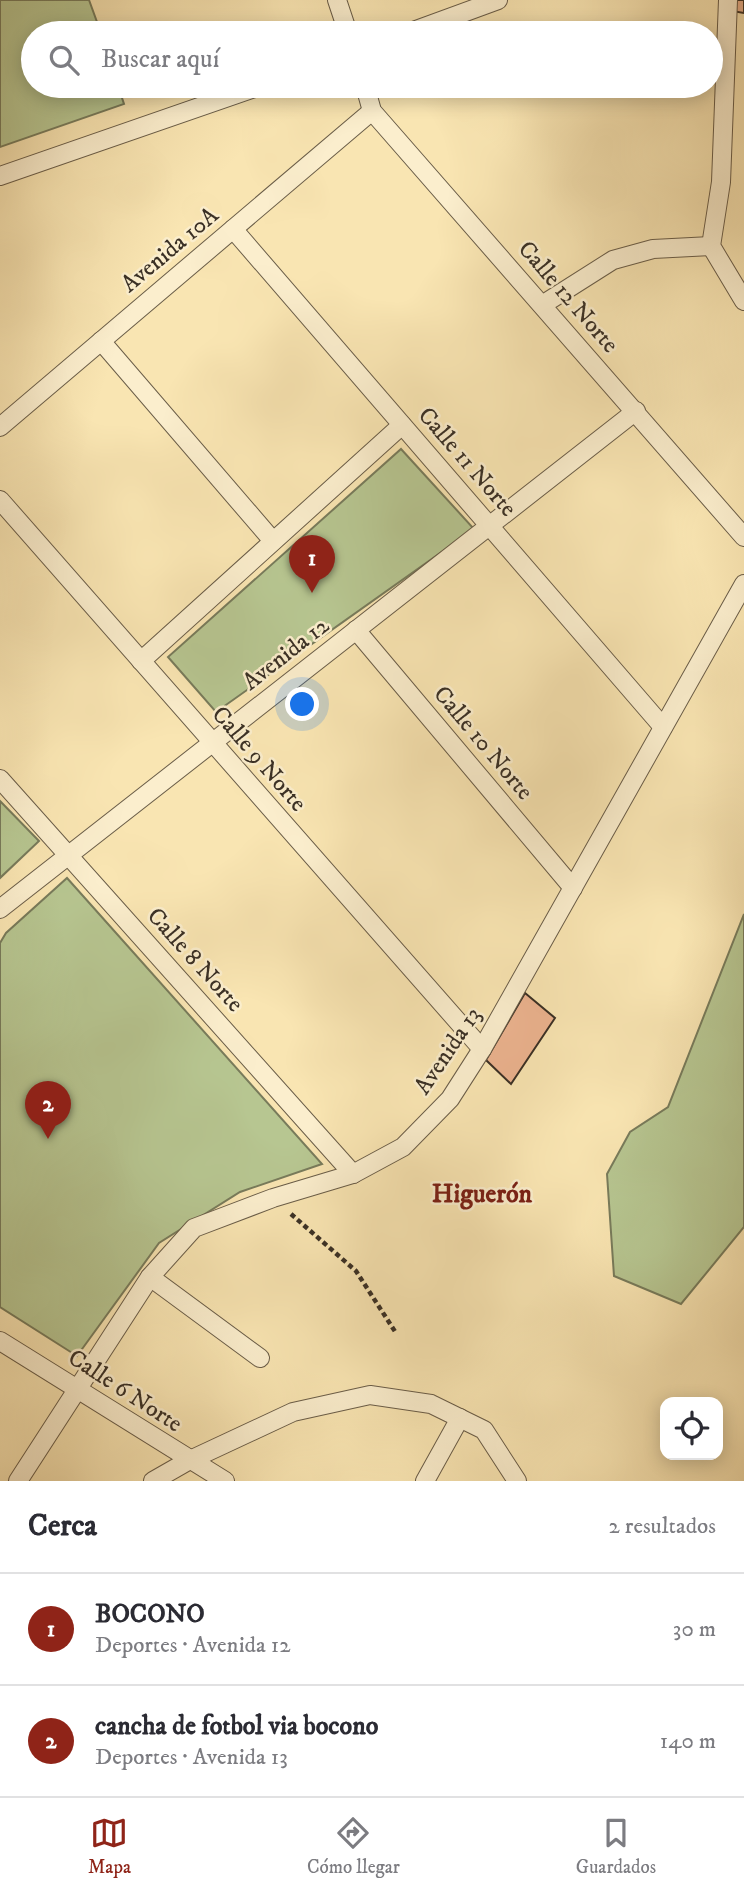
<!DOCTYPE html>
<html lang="es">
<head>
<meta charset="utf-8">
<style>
  body { margin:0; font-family:"IM FELL DW Pica",serif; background:#f2f2f3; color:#2b2b33 }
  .controls { position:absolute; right:21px; bottom:21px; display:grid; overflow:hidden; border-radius:14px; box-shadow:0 4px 18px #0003 }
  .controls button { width:63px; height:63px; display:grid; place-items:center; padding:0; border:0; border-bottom:2px solid #e1e1e2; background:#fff; color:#2b2b33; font:35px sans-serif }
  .you { position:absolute; left:303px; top:705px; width:24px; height:24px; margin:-18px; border:5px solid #fff; border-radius:50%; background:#1a73e8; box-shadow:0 0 0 10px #1a73e833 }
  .badge { display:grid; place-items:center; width:46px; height:46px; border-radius:50%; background:#8f2418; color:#fff; font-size:23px; font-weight:700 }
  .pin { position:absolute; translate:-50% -58px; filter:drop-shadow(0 2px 4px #0008) }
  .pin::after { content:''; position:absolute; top:37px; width:24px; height:21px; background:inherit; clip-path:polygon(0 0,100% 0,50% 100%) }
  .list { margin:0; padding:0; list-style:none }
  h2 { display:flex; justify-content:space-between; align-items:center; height:91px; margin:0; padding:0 28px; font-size:30px }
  h2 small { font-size:23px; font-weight:400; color:#7c7c81 }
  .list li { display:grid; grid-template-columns:46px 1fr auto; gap:21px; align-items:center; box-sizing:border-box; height:112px; padding:0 28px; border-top:2px solid #e1e1e2 }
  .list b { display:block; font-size:26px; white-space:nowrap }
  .list p { margin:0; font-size:23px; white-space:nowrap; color:#7c7c81 }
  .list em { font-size:23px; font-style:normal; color:#7c7c81 }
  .icon { flex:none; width:38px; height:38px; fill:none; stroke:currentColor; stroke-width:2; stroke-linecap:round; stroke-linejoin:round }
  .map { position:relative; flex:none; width:744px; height:1481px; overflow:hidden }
  .search { position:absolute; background:#fff; box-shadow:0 4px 18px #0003; left:21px; right:21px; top:21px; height:77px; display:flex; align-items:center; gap:18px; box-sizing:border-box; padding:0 24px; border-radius:38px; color:#7c7c81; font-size:26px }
  .sheet { height:315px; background:#fff }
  nav { display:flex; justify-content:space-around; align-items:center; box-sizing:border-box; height:98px; border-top:2px solid #e1e1e2; background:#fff; font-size:19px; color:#7c7c81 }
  nav a { display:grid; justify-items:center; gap:4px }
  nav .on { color:#8f2418 }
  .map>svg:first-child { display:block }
</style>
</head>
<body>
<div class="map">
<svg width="744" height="1481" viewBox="0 0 744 1481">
  <rect width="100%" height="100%" fill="#f9e5b2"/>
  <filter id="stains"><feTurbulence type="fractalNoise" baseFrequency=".00286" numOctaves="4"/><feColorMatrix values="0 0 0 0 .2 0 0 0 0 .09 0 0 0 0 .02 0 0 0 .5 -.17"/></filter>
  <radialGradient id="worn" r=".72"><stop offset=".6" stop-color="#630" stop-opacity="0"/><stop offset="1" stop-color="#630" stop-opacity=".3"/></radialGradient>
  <!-- green -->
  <g fill="#b7c691" stroke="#787b5b" stroke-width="2">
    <path d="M0,0H89L101,33H33V86H118L124,104L0,147Z"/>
    <path d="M401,449L474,529L216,712L168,657Z"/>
    <path d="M0,801L39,841L0,878Z"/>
    <path d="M67,878L322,1164L240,1192L159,1243L77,1356L0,1307V943L6,933Z"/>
    <path d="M744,914V1227L681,1304L614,1276L607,1174L630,1132L668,1107Z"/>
  </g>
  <!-- building -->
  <g fill="#ecb38f" stroke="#3a3025" stroke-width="2">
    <path d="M733,0H744V13L732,11Z"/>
    <path d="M525,993L555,1018L511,1084L486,1060Z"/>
  </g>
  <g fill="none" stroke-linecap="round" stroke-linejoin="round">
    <defs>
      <g id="street">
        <path d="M337,0L348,33"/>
        <path d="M728,0L721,182L711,246L744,301"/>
        <path d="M408,33L498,0"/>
        <path d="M365,86L372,111L744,537"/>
        <path d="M0,176L260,86"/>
        <path d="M233,229L663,727"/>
        <path d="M542,305L613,260L653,249L711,246"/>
        <path d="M101,341L273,541"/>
        <path d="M0,427L372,111"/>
        <path d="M0,500L482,1049"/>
        <path d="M356,630L573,888"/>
        <path d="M141,661L402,425"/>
        <path d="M0,779L353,1174"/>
        <path d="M0,909L636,411"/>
        <path d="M150,1277L260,1358"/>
        <path d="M0,1341L225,1481"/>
        <path d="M18,1481L150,1277L194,1228L273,1198L353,1174L403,1147L450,1099L482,1049L744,584"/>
        <path d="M153,1481L188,1461L293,1412L370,1395L431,1404L484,1430L517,1481"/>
        <path d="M425,1481L460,1418"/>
      </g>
    </defs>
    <!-- street casing -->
    <use href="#street" stroke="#6a5d48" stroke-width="20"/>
    <!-- path -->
    <path stroke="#3a3025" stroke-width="4.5" stroke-dasharray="5 3.5" stroke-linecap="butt" d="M291,1214L356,1271L396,1333"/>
    <!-- street -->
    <use href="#street" stroke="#fbeecd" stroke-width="18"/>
  </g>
  <g text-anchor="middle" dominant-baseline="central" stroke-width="5" stroke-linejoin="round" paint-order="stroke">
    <!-- street labels -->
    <g font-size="24" fill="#3a3025" stroke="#fbeecd">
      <text transform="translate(170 250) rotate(-40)">Avenida 10A</text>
      <text transform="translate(568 297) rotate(49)">Calle 12 Norte</text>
      <text transform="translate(467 462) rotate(49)">Calle 11 Norte</text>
      <text transform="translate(286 654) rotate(-38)">Avenida 12</text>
      <text transform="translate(483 743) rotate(50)">Calle 10 Norte</text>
      <text transform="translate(259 759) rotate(49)">Calle 9 Norte</text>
      <text transform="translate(195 960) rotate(48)">Calle 8 Norte</text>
      <text transform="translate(448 1051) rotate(-56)">Avenida 13</text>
      <text transform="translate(125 1391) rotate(33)">Calle 6 Norte</text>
    </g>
    <!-- neighbourhood labels -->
    <g font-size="26" font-weight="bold" fill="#7a1f14" stroke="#fbeecd">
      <text x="482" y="1194">Higuerón</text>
    </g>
  </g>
  <rect width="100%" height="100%" filter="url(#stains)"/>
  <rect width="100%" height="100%" fill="url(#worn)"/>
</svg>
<div class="controls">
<button><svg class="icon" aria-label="locate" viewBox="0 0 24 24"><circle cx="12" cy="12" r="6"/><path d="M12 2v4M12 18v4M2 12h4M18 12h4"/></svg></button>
</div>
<div class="you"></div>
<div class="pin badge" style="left:312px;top:593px">1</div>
<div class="pin badge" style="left:48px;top:1139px">2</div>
<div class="search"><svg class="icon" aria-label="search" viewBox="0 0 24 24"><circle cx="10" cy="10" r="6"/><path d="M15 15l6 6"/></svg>Buscar aquí</div>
</div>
<section class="sheet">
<h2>Cerca<small>2 resultados</small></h2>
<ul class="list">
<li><span class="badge">1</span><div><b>BOCONO</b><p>Deportes · Avenida 12</p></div><em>30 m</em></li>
<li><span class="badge">2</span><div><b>cancha de fotbol via bocono</b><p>Deportes · Avenida 13</p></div><em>140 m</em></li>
</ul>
</section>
<nav>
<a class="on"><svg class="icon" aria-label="map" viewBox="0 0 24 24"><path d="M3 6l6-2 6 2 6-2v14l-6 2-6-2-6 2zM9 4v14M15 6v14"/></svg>Mapa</a>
<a><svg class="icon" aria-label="directions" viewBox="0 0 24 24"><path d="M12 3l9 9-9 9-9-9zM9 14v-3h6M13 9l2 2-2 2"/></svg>Cómo llegar</a>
<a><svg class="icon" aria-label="saved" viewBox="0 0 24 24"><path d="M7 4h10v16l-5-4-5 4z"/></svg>Guardados</a>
</nav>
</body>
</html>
